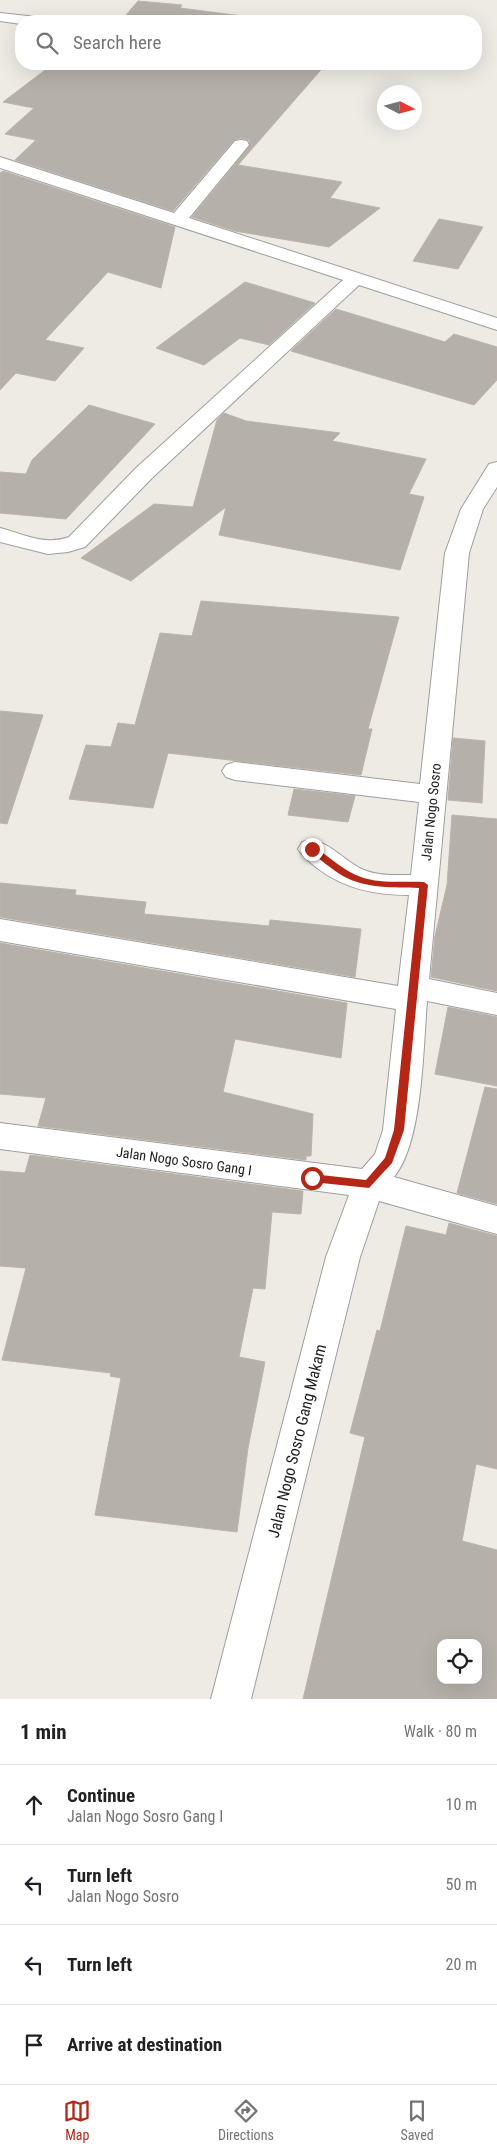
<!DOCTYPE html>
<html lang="en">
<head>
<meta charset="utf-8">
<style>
  body { margin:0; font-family:"Roboto Condensed",sans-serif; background:#f6f6f6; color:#202124 }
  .controls { position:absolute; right:15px; bottom:15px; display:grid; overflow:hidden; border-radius:10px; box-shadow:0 5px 20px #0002 }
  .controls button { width:45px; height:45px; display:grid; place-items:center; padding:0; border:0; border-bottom:1px solid #e0e0e0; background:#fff; color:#202124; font:25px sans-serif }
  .compass { position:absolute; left:377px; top:85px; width:45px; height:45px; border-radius:50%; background:#fff; box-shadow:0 5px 20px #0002; rotate:96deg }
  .stop { position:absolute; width:15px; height:15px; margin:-11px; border:4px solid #b42716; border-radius:50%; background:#fff }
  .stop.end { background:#b42716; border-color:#fff; box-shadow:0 1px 5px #0008 }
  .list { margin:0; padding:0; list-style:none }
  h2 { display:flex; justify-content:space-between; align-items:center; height:65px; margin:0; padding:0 20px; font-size:21px }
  h2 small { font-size:16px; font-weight:400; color:#757577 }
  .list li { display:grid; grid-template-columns:32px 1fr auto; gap:15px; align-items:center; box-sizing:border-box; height:80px; padding:0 20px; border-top:1px solid #e0e0e0 }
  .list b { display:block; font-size:19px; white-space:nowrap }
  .list p { margin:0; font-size:16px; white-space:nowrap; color:#757577 }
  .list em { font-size:16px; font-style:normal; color:#757577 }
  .icon { flex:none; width:28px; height:28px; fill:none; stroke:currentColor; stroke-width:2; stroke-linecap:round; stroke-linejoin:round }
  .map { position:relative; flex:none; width:497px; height:1699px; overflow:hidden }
  .search { position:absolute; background:#fff; box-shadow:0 5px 20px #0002; left:15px; right:15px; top:15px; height:55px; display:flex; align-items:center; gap:12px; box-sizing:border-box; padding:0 18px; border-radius:20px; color:#757577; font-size:19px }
  .sheet { height:385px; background:#fff }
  nav { display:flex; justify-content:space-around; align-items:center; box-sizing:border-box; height:70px; border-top:1px solid #e0e0e0; background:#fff; font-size:14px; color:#757577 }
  nav a { display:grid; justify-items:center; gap:2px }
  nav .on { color:#b42716 }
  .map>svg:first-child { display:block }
</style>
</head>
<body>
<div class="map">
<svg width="497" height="1699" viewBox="0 0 497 1699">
  <rect width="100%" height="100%" fill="#edebe4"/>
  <!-- building -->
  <g fill="#b6b0aa" stroke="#bdb3a8" fill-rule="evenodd">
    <path d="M138,1L182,5L180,8L274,20L121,21Z"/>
    <path d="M53,64H326L238,165L342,182L330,198L380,208L329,247L235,231L192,217L250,146L249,140L241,138L234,140L173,211L15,160L36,140L5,134L34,108L3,102Z"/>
    <path d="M3,171L175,227L161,288L108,272L45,340L84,348L55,381L16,373L0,390V173Z"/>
    <path d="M439,219L483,227L458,269L413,261Z"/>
    <path d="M245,282L315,303L269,345L240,338L204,365L156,348Z"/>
    <path d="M336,309L445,342L454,334L497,347V380L474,405L291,351Z"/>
    <path d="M89,405L155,424L66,519L0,513V472L26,474L32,460Z"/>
    <path d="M224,413L246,421L340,433L332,441L426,459L409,494L424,497L400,570L219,535L226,507L131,581L81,558L154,504L193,507L217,420Z"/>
    <path d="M201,601L399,617L368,729H372L361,775L168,753L153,808L69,799L86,745L111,747L118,723L135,725L160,633L192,636Z"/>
    <path d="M0,711L43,715L7,824L0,823Z"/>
    <path d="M453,738L485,741L482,803L448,800Z"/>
    <path d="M294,789L355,796L348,822L288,815Z"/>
    <path d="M452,815L497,819V991L431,977L435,936L447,885Z"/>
    <path d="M0,883L76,890L75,895L146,902L144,914L269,926L270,920L361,929L355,977L0,917Z"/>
    <path d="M0,943L347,1003L341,1058L235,1039L223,1092L313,1114L311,1156H306V1160L38,1126L46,1098L0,1094Z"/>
    <path d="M448,1007L497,1017V1086L435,1074Z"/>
    <path d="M485,1087L497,1089V1204L457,1193Z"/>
    <path d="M30,1155L303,1191L301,1214L272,1212L265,1289L253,1288L239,1357L265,1362L248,1448L237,1532L95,1515L121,1378L110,1376L111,1373L2,1360L26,1268L0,1266V1171L25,1173Z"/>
    <path d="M449,1223L497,1236V1469L476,1464L462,1541L497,1550V1699H303L365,1437L350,1433L377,1330L380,1331L406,1226L446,1235ZM441,1643H478V1680H441Z"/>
  </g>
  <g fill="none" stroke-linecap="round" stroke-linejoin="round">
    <defs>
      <g id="minor">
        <path d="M0,13L37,17L44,21H21V24L0,21Z"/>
        <path d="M241,140L247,141L249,145L189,218L497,318V330L359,285L152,478L85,547L68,552L48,554L0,542V528C23,534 45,546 69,537L136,468L343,280L0,168V157L174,213L235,141Z"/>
        <path d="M497,462V487L483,509L469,553L429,979L497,993V1015L427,1001C423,1048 423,1142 394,1177L497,1206V1234L379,1201L360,1257L251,1699H211L326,1257L349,1195L0,1149V1123L362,1169L375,1154L383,1130L396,1009L0,941V919L398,986L409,895C375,895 345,889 317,868C310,862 303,857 298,849L302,842C326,835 343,862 364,870C378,876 396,875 411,875L419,802L235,780L226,777L222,771L226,765L235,762L420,784L445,553L461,509L489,464Z"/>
      </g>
    </defs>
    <!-- minor casing -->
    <use href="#minor" stroke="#9e9e9e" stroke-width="2"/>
    <!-- minor -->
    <use href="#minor" fill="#fff" fill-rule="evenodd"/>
  </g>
  <!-- route -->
  <path fill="#b42716" d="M309,847H315C329,857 344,871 361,877C380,884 404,881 424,882L428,885L404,1130L392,1163L369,1188L312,1182L307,1178L312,1174L366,1180L385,1158L394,1130L419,888C394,887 366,889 343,876C331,869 320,859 309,851Z"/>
  <g text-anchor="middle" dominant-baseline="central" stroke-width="4" stroke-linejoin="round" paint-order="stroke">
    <!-- street labels -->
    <g font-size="14" fill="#1d1d1d" stroke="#fff">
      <text transform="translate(431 812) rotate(-84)">Jalan Nogo Sosro</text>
      <text transform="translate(184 1161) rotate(8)">Jalan Nogo Sosro Gang I</text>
    </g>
    <!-- near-street labels -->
    <g font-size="16" fill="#1d1d1d" stroke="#fff">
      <text transform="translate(297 1441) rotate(-76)">Jalan Nogo Sosro Gang Makam</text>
    </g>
  </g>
</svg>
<div class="controls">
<button><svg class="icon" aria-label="locate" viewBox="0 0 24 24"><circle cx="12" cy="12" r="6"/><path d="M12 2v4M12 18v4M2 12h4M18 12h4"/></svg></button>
</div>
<svg class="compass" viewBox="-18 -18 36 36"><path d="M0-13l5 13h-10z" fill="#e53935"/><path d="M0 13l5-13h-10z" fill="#757577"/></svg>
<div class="stop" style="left:312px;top:1178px"></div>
<div class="stop end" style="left:312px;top:849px"></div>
<div class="search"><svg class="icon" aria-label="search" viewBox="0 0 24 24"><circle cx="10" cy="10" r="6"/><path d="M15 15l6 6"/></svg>Search here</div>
</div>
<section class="sheet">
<h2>1 min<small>Walk · 80 m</small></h2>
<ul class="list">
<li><svg class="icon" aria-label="ahead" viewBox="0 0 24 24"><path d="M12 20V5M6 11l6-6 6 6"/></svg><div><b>Continue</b><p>Jalan Nogo Sosro Gang I</p></div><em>10 m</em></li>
<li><svg class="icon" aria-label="left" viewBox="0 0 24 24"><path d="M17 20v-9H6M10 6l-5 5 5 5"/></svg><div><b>Turn left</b><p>Jalan Nogo Sosro</p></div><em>50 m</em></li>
<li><svg class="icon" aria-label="left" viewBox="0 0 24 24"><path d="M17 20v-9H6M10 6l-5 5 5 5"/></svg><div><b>Turn left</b></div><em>20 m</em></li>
<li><svg class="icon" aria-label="arrive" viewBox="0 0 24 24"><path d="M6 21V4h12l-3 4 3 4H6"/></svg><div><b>Arrive at destination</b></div></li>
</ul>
</section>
<nav>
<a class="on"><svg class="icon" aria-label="map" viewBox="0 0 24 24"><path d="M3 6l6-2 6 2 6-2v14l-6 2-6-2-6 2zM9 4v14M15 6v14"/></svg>Map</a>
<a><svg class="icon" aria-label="directions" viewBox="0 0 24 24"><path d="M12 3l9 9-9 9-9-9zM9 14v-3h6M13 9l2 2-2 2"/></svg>Directions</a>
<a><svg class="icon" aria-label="saved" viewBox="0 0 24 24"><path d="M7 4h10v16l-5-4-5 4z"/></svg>Saved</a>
</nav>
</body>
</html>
